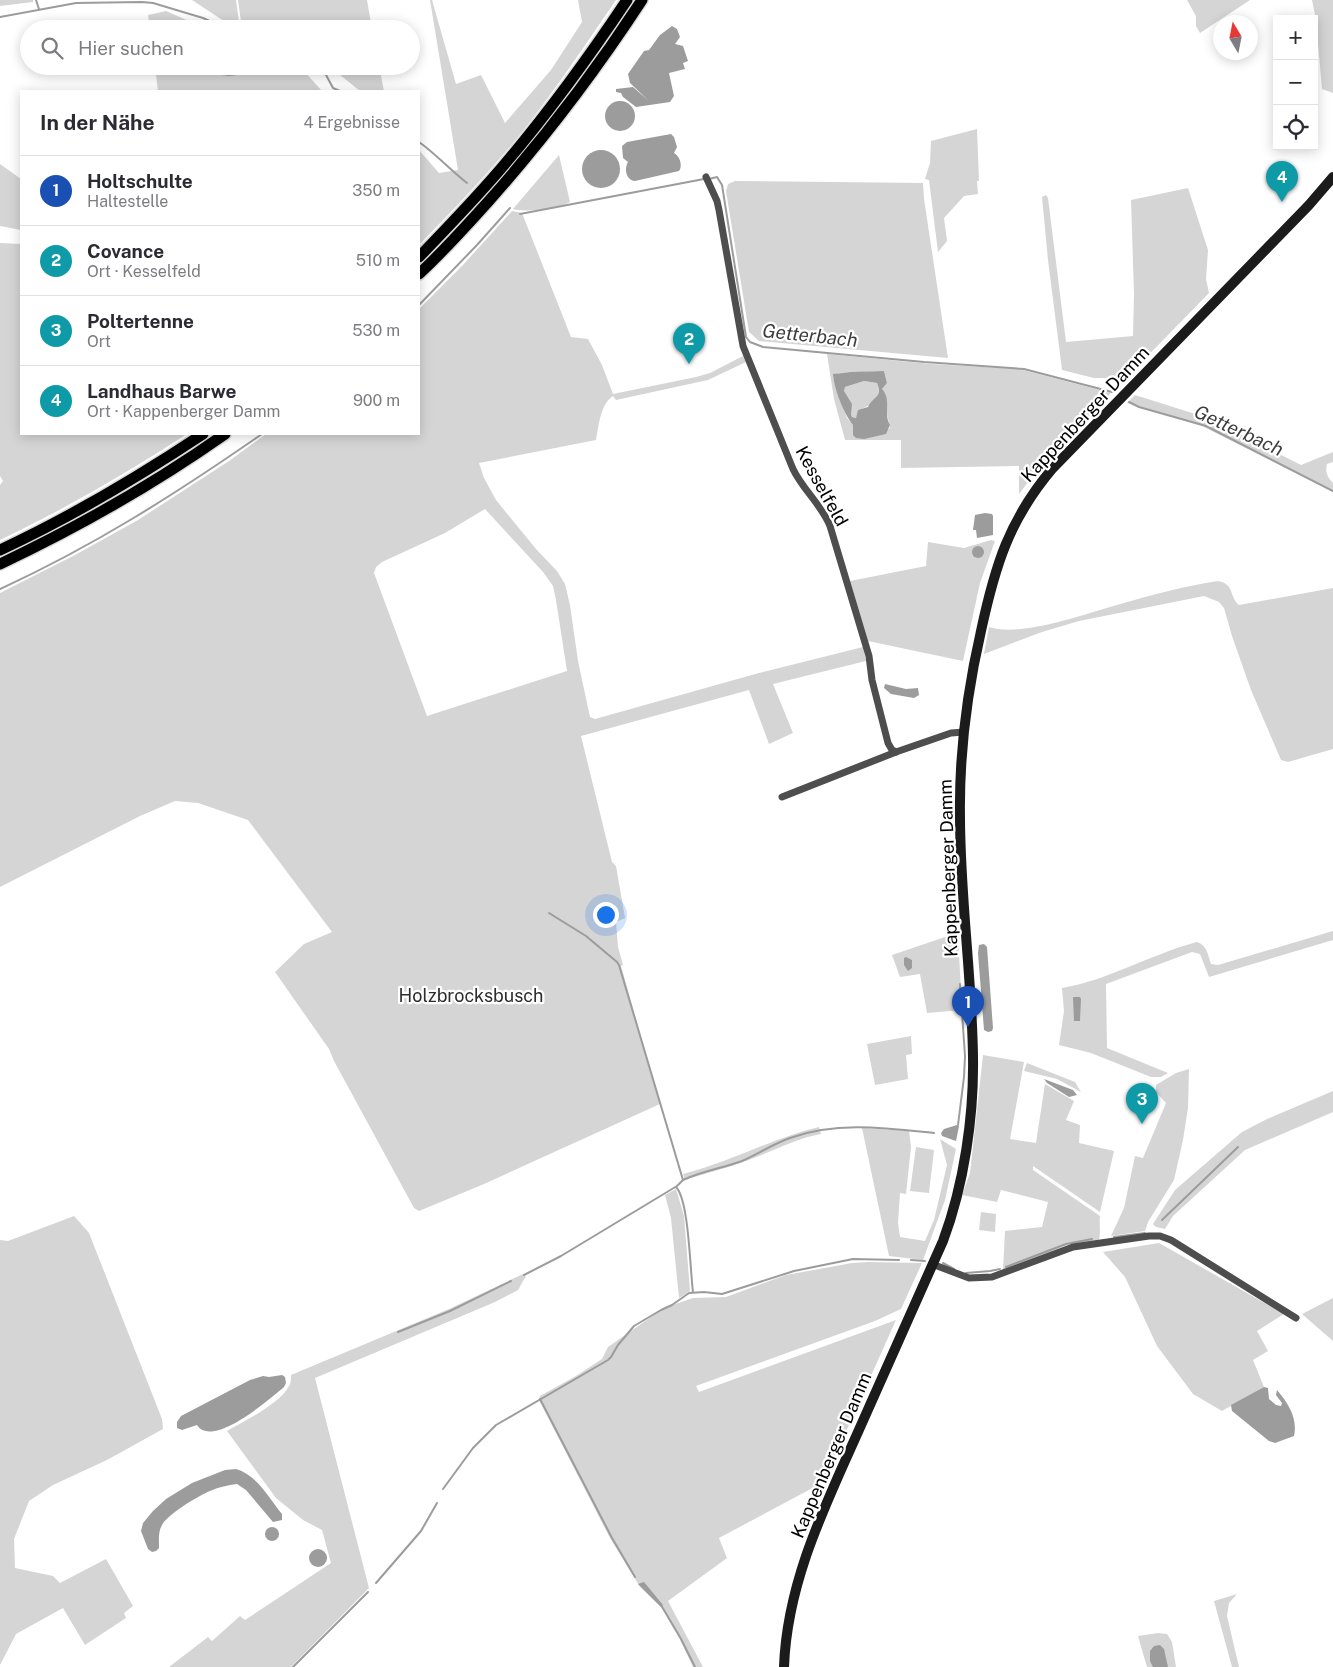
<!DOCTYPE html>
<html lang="de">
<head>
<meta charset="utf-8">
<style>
  body { margin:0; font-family:"Public Sans",sans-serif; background:#f7f7f7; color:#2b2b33 }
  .controls { position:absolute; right:15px; top:15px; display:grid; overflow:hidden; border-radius:0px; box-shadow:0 2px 12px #0003 }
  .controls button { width:45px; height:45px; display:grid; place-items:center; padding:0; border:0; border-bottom:1px solid #e1e1e2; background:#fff; color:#2b2b33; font:25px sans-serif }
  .compass { position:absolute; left:1213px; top:15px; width:45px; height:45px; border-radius:50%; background:#fff; box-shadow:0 2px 12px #0003; rotate:350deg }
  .you { position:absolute; left:605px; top:914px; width:18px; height:18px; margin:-12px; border:4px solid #fff; border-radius:50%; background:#1a73e8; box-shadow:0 0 0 8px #1a73e833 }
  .badge { display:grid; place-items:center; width:32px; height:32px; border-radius:50%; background:#111827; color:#fff; font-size:16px; font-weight:700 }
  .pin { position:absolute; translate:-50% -41px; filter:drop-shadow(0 1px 2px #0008) }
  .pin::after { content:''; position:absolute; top:26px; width:18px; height:15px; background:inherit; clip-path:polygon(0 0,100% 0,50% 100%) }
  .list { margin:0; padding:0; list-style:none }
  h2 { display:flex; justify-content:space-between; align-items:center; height:65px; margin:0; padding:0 20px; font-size:21px }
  h2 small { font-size:16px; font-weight:400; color:#7c7c81 }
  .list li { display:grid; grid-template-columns:32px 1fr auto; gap:15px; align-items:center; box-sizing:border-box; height:70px; padding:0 20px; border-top:1px solid #e1e1e2 }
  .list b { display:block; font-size:19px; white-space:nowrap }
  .list p { margin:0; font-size:16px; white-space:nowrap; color:#7c7c81 }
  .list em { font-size:16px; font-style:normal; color:#7c7c81 }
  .icon { flex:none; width:28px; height:28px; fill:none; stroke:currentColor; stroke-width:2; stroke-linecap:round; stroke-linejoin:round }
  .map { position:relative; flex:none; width:1333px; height:1667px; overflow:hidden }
  .search { position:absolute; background:#fff; box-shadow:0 2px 12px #0003; left:20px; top:20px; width:400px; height:55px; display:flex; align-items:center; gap:12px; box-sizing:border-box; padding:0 18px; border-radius:28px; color:#7c7c81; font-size:19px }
  .panel { position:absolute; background:#fff; box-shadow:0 2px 12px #0003; left:20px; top:90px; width:400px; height:345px; border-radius:0px }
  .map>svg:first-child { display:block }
</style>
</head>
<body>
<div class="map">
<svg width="1333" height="1667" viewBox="0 0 1333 1667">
  <rect width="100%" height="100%" fill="#fff"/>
  <!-- green -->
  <g fill="#d5d5d5" fill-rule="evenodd">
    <path d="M0,0H33V2L0,6Z"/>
    <path d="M192,0H236L240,29H236Z"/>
    <path d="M238,0H367L372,29H242Z"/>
    <path d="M430,0H432L456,84L481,75L505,123L551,70L582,22L578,0H616C583,48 550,98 513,143C483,179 451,212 419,245V150L439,173L458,170Z"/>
    <path d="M1187,0H1250L1200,33L1196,26V16Z"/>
    <path d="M1312,0H1333V93L1322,89L1316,20Z"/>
    <path d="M166,11L207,29H150L148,15Z"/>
    <path d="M155,66H293L304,71L322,91H158Z"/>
    <path d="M329,66H379L384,91H360Z"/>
    <path d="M977,129L979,181H977L978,194L964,196L944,218L947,241L938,252L929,180L925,179L930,163L931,141Z"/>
    <path d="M559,155L570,202C560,208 524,213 513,209Z"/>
    <path d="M0,164L21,179V230L0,226Z"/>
    <path d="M735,181L923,183L924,199L948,358L759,341L749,332L726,191L728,184Z"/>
    <path d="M1188,188L1208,250L1206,279L1209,293L1126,378H1094L1062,370L1048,260L1042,197L1046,195L1048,198L1066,342L1133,336L1134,294L1131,200Z"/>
    <path d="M512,211L522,213L571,337L588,339L602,365L613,394L696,377L710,373L743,356L746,362L708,380L616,400L613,396C600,405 599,425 596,440L479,463L484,478L496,500L536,549L557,571L565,584L570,605L578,661L590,717L595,719L759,673L863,647L866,661L773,684L793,733L769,744L749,690L581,736L612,862L616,866L625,918L616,922L618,947L623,965L621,966L660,1104L484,1184L419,1211L414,1208L334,1061L329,1049L275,972L304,944L332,932L248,820L198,803L175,801L140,816L0,887V593L75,555L138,520L229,461L266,434H419V309L462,266ZM485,509L543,572L553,586L556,600L567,671L427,716L374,573L376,567L382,562L445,533Z"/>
    <path d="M0,243L21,244V434H187C127,473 65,509 0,540V485L3,481L0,476Z"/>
    <path d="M827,354L931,364L1019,369L1111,393L1038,469L1019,494V466L901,468V440H845L834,399ZM884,371L887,383L882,389L890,428L887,430L854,431L853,425L847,418L833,377L838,373Z"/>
    <path d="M864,381L877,383C883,397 871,406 859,410L856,418L852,417L844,391L845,387Z"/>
    <path d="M1135,395L1211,419L1301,465L1333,452V462L1327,464C1325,472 1327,477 1333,483V492L1202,426L1127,403Z"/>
    <path d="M991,540L995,541L980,583L963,661L868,641L850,581L926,566L928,542L964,548Z"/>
    <path d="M1218,581C1235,584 1229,597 1239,605L1333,588V749L1288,762L1281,760L1251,690L1232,636L1224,608L1219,602L1204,596L1079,621L1042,632L984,654L989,627C1020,638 1088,613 1120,604C1152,595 1185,586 1218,581Z"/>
    <path d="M1333,931V940L1209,977L1200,954L1192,952L1106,984L1107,1048L1168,1073L1161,1077H1151L1091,1053L1059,1045L1064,1011L1062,988C1109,980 1151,954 1197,942C1207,945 1208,955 1211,964L1218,965Z"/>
    <path d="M954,934L958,935L962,1010L927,1013L920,974L900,977L892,955Z"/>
    <path d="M911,1036L912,1054L906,1055L908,1079L875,1085L867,1044Z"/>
    <path d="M983,1055L1024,1062L1010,1139L1036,1143L1045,1084L1074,1101L1066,1120L1080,1125L1079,1143L1114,1151L1100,1212L1033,1166V1170L1100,1216C1099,1224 1101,1231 1099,1240L1067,1245L1003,1271L1005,1231L1042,1227L1048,1202L1001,1190L997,1202L962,1195L970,1173Z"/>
    <path d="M1027,1063L1075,1082L1081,1092L1057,1079L1024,1071Z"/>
    <path d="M1189,1069L1188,1108L1183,1140L1174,1180L1148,1222L1145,1231L1111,1236L1124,1208L1135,1156L1143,1158L1166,1103L1156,1092V1085L1176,1073Z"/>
    <path d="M1333,1091V1112L1245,1150L1173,1216L1165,1229L1156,1227L1153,1224L1175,1190L1242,1132L1267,1119Z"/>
    <path d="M819,1127L821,1134C798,1138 780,1148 759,1156C735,1166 710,1172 685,1180L683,1174C731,1162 772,1138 819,1127Z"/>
    <path d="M862,1128L909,1131L911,1147L906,1194L900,1193L898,1223L900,1237L925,1241L934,1220L947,1165L940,1139L956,1149L945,1200L923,1260L889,1256Z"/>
    <path d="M916,1147L934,1150L929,1193L910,1191Z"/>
    <path d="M676,1189L684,1216L690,1291L679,1298L671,1218L665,1195Z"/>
    <path d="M981,1212L996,1214L995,1232L979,1230Z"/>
    <path d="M74,1216L89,1233L162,1419L163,1429L107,1460L53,1485L29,1501L14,1539L15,1568L53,1576L60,1583L106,1559L133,1606L124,1613L126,1618L85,1645L63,1608L16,1634L0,1665V1240L8,1241Z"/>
    <path d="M1159,1243L1284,1314L1257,1331L1268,1351L1253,1360L1264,1387L1222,1411L1193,1394L1157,1346L1125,1277L1103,1252Z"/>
    <path d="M869,1262L922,1263L901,1309L875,1321L696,1386L699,1392L896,1320L822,1485L820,1484L719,1538L727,1558L668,1601L703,1667H693L679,1637L661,1607L640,1587L610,1538L539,1400L540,1396L576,1376L602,1359L608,1347L664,1308L693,1298L726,1297L786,1275L852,1263Z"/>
    <path d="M523,1274L526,1277C522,1281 521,1286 518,1290L495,1302L315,1378L369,1588L291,1667H169L208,1637L212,1641L240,1616L245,1620L331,1563L322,1530L303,1520L276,1498L227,1431C243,1422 281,1403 289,1386C291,1383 291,1379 291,1375L449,1309Z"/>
    <path d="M1333,1298V1341L1302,1314Z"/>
    <path d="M1237,1594L1229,1603L1227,1616L1239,1667H1232L1214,1601Z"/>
    <path d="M1158,1633L1167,1634L1172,1642L1176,1667H1147L1138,1636Z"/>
  </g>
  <!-- water -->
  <g fill="#9c9c9c" fill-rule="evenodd">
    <path d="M672,26L677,29L680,37L675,44L683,46L688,61L683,63L685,69L669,73L674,96L670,102L636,107L623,97L621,93L616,92V89L633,87L649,101L630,83L628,74L644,51L649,50L660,35Z"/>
    <path d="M208,66H227L246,74L229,76L214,74Z"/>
    <circle cx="620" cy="116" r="15"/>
    <path d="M671,134L674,137L677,147L674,153C680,156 683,166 679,171L635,181C626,180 624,169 628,162L623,158L622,146L627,142Z"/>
    <circle cx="601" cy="169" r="19"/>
    <path d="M884,371L887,383L882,389C892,400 883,413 890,425L886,434L864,439L856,438L853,435V425C844,414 834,389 833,374L851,372ZM864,381L877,383C883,398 873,396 868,407L858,410L856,418L852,417L851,414L852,404L844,391L845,387Z"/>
    <path d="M985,513L992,514L993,516V535L977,538L976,530H973L975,515Z"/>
    <circle cx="978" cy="552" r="6"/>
    <path d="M885,684L906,689L918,688L919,695L914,698L891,694L884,688Z"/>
    <path d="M984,944L987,947L993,1028L992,1031L988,1032L984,1030L978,953L979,945Z"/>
    <path d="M906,957L912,960V968L908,971L904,965V958Z"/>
    <path d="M1073,997H1080L1081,999L1080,1021H1074Z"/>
    <path d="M1044,1079L1073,1090L1077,1095L1069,1097L1047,1083Z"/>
    <path d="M957,1125L959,1126L956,1141L942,1136L941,1133L944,1129Z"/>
    <path d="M282,1375L285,1377L286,1383L284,1387C270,1399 212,1449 197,1425L182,1430L177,1428V1422L181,1416L250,1380L263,1376L269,1377Z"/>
    <path d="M1264,1387L1268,1388L1269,1399L1276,1405L1281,1406L1282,1403L1276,1395L1277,1390C1288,1403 1298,1418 1294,1436L1275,1443L1269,1441L1232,1411L1231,1405Z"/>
    <path d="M236,1469C257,1475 269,1498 282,1514V1520L273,1522L246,1490L237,1484C228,1485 219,1487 210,1491C198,1496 168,1514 162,1525C158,1532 159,1540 159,1548L156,1551L152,1552L148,1549L141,1531L143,1523L153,1511L166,1499L192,1483L225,1470Z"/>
    <circle cx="272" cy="1534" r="7"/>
    <circle cx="318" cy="1558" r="9"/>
    <path d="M644,1582L663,1605L661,1607L638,1584Z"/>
    <path d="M1160,1645L1164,1649L1168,1667H1153L1150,1661V1651L1154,1646Z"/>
  </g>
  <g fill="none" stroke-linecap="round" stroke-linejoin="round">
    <!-- stream -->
    <g stroke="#9c9c9c" stroke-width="2">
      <path d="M36,0L39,9"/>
      <path d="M0,17L76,3L142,2L153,3L203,18L227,29"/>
      <path d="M310,66L325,73L333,88L340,91"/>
      <path d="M419,142C436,154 450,170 467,183"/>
      <path d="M709,179L717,177L722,185L746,337L750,342L763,347L924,362L1024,369L1112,392"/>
      <path d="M520,214L704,179"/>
      <path d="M419,305L477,245L510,208"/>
      <path d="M1129,402L1139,407L1206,426L1333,491"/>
      <path d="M0,589C94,546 177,493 262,434"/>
      <path d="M549,913L586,936L617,962L619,965L683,1180"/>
      <path d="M958,1125L964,1077L965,1056L960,984"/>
      <path d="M676,1187C689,1200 690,1270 693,1292"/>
      <path d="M1162,1220L1238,1147"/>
      <path d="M1114,1237L1145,1233"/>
      <path d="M911,1260L925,1261"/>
      <path d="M943,1263L954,1269"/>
      <path d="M1006,1267L1066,1244L1092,1239"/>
      <path d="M966,1273L990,1271L1000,1269"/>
      <path d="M524,1275L561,1256L677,1186L683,1180C702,1171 723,1168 742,1161C758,1154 773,1144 790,1138C836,1121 887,1128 934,1133"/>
      <path d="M398,1332L450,1311L511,1281"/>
      <path d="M540,1399L612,1538L635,1577"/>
      <path d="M443,1489L473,1448L496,1425L608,1360L611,1357L618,1345L634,1326L661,1310L672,1305L689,1293L704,1292L722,1294L794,1271L853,1259L899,1260"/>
      <path d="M376,1583L421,1531L437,1503"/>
      <path d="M661,1605L681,1639L695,1667"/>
      <path d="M293,1667L368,1592"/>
    </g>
    <defs>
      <g id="trunk">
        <path d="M419,257C448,227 477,197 504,165C549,112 589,57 627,0"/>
        <path d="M419,274C443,252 465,227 487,203C544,139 595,72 642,0"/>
        <path d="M0,550C71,517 138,477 203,434"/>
        <path d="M0,564C78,527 154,484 225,434"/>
      </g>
    </defs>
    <!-- trunk casing -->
    <use href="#trunk" stroke="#dbdbdb" stroke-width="14"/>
    <!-- minor -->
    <g stroke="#4e4e4e" stroke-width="7">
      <path d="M706,177L717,201L719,210L743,346L793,469C803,490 821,504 830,526L869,656L872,680L888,743L892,750L896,752"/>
      <path d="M782,797L896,752L951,733L964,732"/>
      <path d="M932,1264L969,1278L992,1277L1073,1247L1149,1236H1160L1171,1240L1296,1318"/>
    </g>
    <!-- secondary -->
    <path stroke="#1b1b1b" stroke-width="10" d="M784,1667C787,1583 824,1508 858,1432C886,1369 914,1305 943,1241C964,1185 974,1116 973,1057C972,977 960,897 960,817C959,755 967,692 981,631C995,566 1009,520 1052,469L1309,205L1333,177"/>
    <!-- trunk -->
    <use href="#trunk" stroke="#000" stroke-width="11"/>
  </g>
  <g text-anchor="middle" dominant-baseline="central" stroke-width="4.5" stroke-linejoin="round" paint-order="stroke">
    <!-- street labels -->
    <g font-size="18" fill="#000" stroke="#fff">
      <text transform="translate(1085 414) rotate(-47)">Kappenberger Damm</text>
      <text transform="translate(822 486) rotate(61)">Kesselfeld</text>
      <text transform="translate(948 868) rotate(-92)">Kappenberger Damm</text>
      <text transform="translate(831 1455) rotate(-67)">Kappenberger Damm</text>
    </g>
    <!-- park labels -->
    <g font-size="18" fill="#2c2c2c" stroke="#fff">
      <text x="471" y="995">Holzbrocksbusch</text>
    </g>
    <!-- water labels -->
    <g font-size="19" font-style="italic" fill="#3d3d3d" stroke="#fff">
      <text transform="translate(810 335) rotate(6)">Getterbach</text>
      <text transform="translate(1239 430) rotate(25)">Getterbach</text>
    </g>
  </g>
</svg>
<div class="controls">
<button>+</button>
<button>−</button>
<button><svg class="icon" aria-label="locate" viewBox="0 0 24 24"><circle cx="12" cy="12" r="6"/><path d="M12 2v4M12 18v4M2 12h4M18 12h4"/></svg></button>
</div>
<svg class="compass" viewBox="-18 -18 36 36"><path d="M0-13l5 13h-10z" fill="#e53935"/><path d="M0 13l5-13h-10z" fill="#7c7c81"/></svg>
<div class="you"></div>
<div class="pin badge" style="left:968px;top:1027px;background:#1a4fb4">1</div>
<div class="pin badge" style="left:689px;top:364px;background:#0f9aa8">2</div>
<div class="pin badge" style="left:1142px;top:1124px;background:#0f9aa8">3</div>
<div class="pin badge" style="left:1282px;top:202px;background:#0f9aa8">4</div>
<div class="search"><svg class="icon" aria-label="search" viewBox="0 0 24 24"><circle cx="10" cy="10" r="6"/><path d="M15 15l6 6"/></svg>Hier suchen</div>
<section class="panel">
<h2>In der Nähe<small>4 Ergebnisse</small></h2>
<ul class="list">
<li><span class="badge" style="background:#1a4fb4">1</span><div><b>Holtschulte</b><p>Haltestelle</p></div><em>350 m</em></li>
<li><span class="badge" style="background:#0f9aa8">2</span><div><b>Covance</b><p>Ort · Kesselfeld</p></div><em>510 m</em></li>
<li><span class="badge" style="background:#0f9aa8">3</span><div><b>Poltertenne</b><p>Ort</p></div><em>530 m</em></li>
<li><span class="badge" style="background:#0f9aa8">4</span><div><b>Landhaus Barwe</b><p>Ort · Kappenberger Damm</p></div><em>900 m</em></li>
</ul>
</section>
</div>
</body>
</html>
